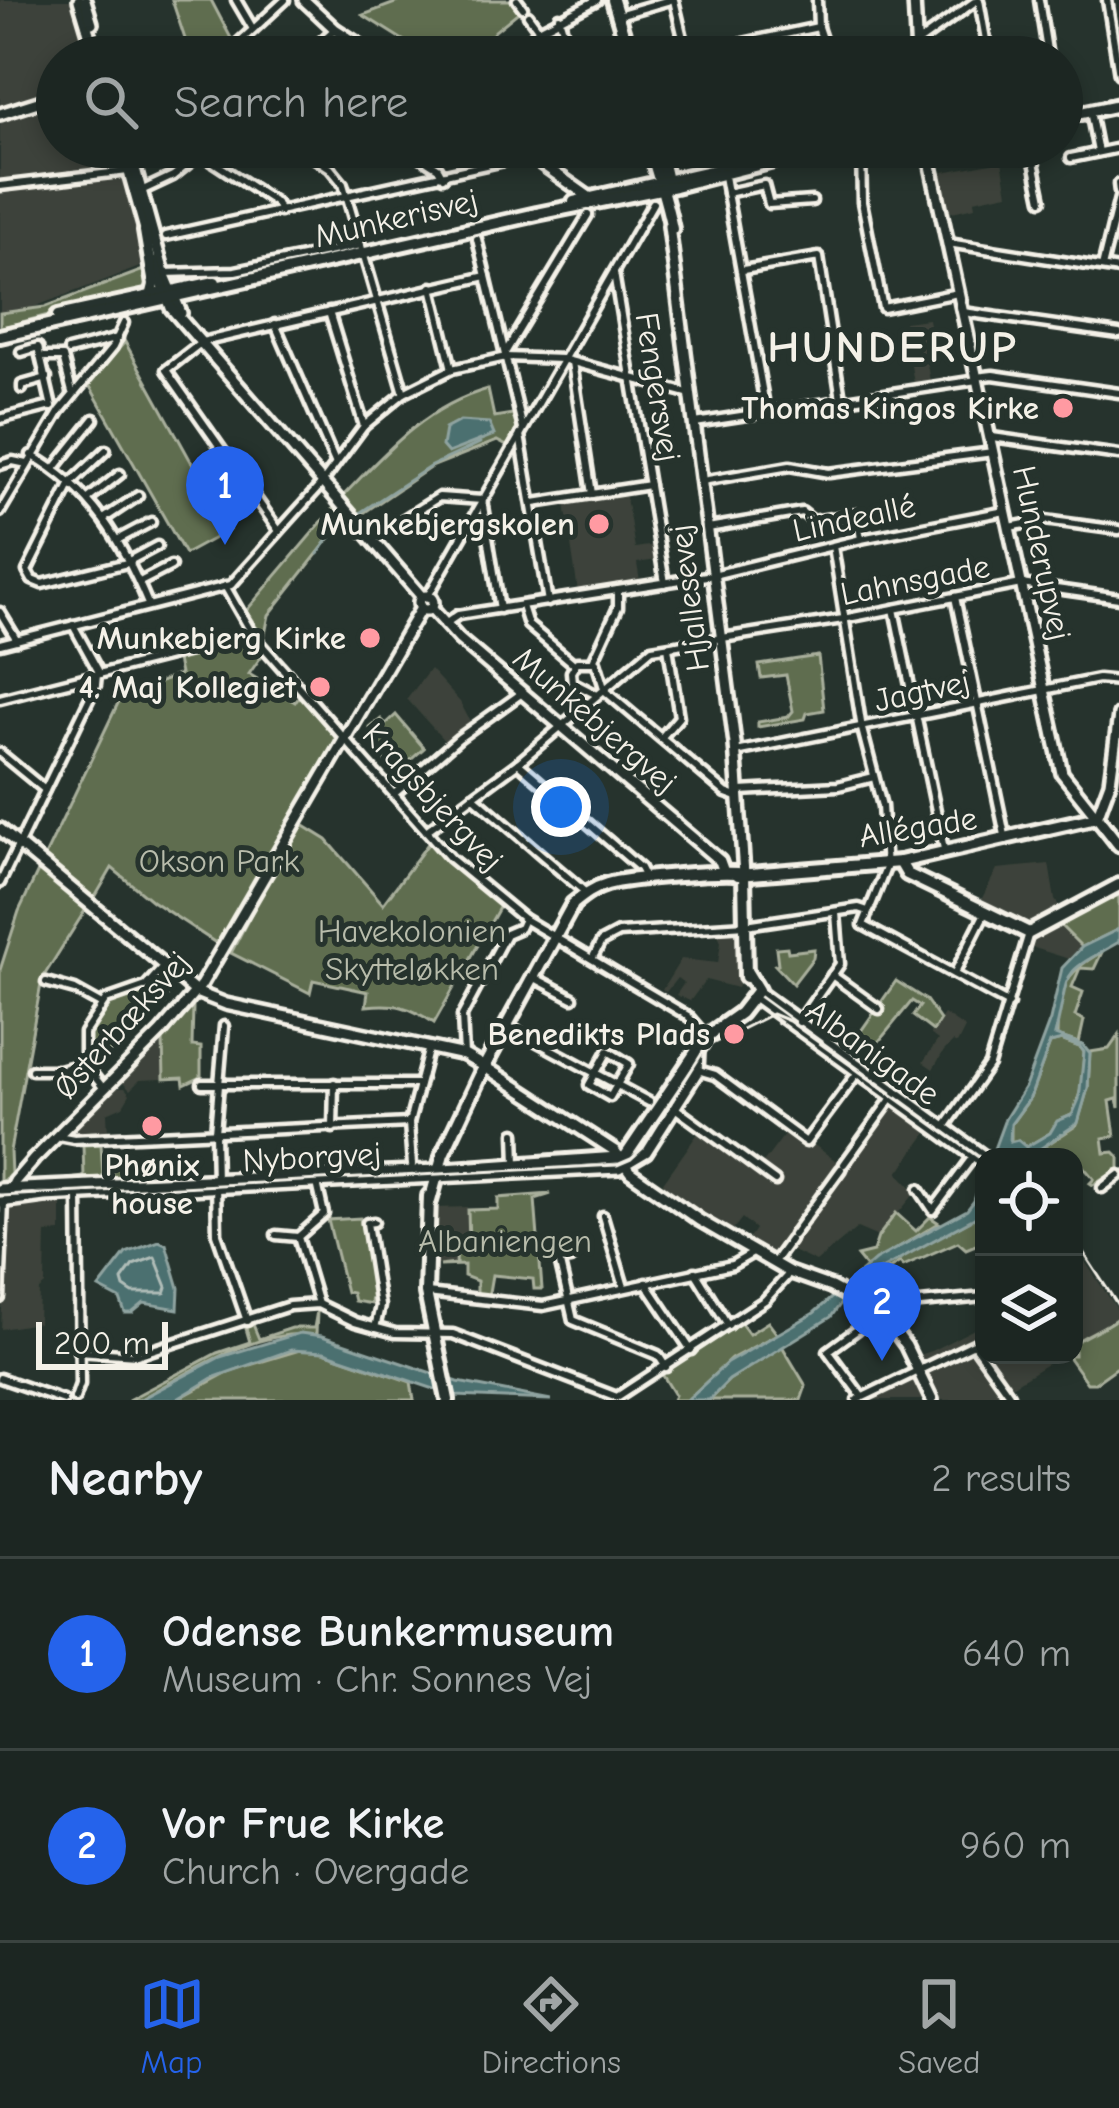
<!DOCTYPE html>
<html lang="en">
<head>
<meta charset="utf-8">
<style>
  body { margin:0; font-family:"Comic Neue",sans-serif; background:#252e2a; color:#f1f3f6 }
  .controls { position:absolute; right:36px; bottom:36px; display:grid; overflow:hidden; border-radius:24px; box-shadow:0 6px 18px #0003 }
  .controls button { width:108px; height:108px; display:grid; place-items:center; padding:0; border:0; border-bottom:3px solid #3a4340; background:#1c2622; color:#f1f3f6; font:60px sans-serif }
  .scale { position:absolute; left:36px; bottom:30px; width:132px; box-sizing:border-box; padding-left:12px; border:6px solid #f4f1e8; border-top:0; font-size:33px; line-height:42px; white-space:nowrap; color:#f4f1e8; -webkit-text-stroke:9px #26332d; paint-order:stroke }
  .you { position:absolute; left:561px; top:807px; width:42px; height:42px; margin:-30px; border:9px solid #fff; border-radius:50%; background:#1a73e8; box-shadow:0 0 0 18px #1a73e833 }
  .badge { display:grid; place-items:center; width:78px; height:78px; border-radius:50%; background:#2563eb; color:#fff; font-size:39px; font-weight:700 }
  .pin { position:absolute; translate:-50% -99px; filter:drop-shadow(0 3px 6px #0008) }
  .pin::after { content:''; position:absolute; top:63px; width:42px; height:36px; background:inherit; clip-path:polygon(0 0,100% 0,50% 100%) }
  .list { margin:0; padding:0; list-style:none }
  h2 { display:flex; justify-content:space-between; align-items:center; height:156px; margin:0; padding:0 48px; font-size:51px }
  h2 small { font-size:39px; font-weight:400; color:#a0a5a5 }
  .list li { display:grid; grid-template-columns:78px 1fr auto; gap:36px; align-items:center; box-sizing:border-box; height:192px; padding:0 48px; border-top:3px solid #3a4340 }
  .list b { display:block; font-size:45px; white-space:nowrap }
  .list p { margin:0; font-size:39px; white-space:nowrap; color:#a0a5a5 }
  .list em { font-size:39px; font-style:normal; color:#a0a5a5 }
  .icon { flex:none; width:66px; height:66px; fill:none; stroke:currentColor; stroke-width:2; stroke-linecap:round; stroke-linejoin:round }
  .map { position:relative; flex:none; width:1119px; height:1400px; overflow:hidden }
  .search { position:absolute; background:#1c2622; box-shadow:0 6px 18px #0003; left:36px; right:36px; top:36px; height:132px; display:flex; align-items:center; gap:30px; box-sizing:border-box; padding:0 42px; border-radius:66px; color:#a0a5a5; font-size:45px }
  .sheet { height:540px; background:#1c2622 }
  nav { display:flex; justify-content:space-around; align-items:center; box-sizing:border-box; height:168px; border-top:3px solid #3a4340; background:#1c2622; font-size:33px; color:#a0a5a5 }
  nav a { display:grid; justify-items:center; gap:6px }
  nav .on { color:#2563eb }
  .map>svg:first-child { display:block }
</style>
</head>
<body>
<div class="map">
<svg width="1119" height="1400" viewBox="0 0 1119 1400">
  <rect width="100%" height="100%" fill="#26332d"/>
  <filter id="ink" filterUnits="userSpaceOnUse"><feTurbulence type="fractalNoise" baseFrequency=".00833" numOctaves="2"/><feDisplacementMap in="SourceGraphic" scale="24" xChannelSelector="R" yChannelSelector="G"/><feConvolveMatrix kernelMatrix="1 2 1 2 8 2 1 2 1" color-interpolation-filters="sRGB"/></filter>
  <g filter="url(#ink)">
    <!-- built -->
    <g fill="#3c433a">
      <path d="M0,0H71L88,57H57V147H115L145,265L26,310L0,313Z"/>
      <path d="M1002,161L1008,193L974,200L975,207L947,213L938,173Z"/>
      <path d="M928,319L933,349L925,351L930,382L914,384L904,322Z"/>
      <path d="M625,492L635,548L655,545L657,560L637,563L640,582L578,592L565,503Z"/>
      <path d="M430,669L460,702L471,723L447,744L407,699Z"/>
      <path d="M1049,864L1055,900L1062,910L1024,927L979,904L997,869Z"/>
      <path d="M1062,925L1082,947L1069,959L1031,947L1033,939Z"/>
      <path d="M740,930L743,975L737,988L706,980L690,1001L676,995L684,983L677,978L666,992L662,990L681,959L718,963L721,941L717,932Z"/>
      <path d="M944,1014L965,1028L957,1044L953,1042L944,1051L933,1069L923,1062L938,1040L930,1034Z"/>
      <path d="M163,1039L164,1079L140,1080L130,1090L121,1081Z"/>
      <path d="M114,1088H125L130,1094L123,1106L107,1113L108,1133L74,1134L72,1130Z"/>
      <path d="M888,1099L928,1131L898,1173L916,1192L878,1237L857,1228L816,1262L788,1249L777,1261L747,1241L755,1229L742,1218L731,1232L701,1217L660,1187L701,1129L758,1170L790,1127L840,1164Z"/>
      <path d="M61,1199V1232L46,1233L45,1285L39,1290L38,1323L1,1329L7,1209Z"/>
      <path d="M467,1207L469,1244H464V1264L432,1265L435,1208Z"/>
      <path d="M1074,1245L1119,1312V1317L1111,1324L1074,1343Z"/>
      <path d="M984,1324V1355H1062L1008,1388L1016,1400H862L912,1374L905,1359L931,1351Z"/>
    </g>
    <!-- green -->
    <g fill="#5e6d4f" stroke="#a9af9c" stroke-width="3">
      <path d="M172,0H211L233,42L217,57H191Z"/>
      <path d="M403,0H514L521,10L495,31L474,57H430L363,15Z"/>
      <path d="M146,269L150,283L145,289L0,328V313L45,307Z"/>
      <path d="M125,342L229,530L185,554L88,383Z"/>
      <path d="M488,389L494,417L513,414L517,429L507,446L497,441L431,467L359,516L342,497C385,452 426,406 488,389Z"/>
      <path d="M336,505L350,520L336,530L269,615L264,639L246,611Z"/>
      <path d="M251,641L263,654L249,674L295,702L299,696L335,736V741L219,945L152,901L112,868L94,899L44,858L120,699L180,674L177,660Z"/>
      <path d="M818,656L824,710L807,713L805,719L758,727V722L788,717L793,711L786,675L761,678L759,665Z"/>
      <path d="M396,715L424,748L396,773L372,745L370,728L381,719L386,724Z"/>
      <path d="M298,822L327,840L383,904L430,841L449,863L500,906L434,1023C409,1006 396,1003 366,1006L368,992L313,980L310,993L231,953Z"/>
      <path d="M39,869L86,909L42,979L10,1151L11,1174L0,1183V970L19,911Z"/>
      <path d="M1119,890V929L1082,947L1060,925Z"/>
      <path d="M787,947L788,952L814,949L813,958L793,984L775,965L778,964L776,948Z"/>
      <path d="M1102,952L1094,969L1080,968L1072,987L1083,992L1075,1016L1084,1020L1079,1043L1057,1036C1058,991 1061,974 1102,952Z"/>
      <path d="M896,981L926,1000L940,1020L933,1031L913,1016L920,1006L912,1001L862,1062L847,1051Z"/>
      <path d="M159,983L170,993L163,1001L165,1004L146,1012L148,1019L133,1025L135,1033L119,1039L121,1047L106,1053L108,1060L91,1067L86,1060L85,1041L109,1001Z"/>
      <path d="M193,1007L192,1046L201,1047V1077L184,1085L183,1078L164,1079L163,1039Z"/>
      <path d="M1119,1035V1108L1117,1099L1110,1101L1115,1136L1103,1138L1105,1153L1114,1152L1119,1157V1169L1093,1185L1090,1183L1094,1179L1069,1150L1059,1157H1028L1077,1125L1088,1088L1090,1052L1109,1049Z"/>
      <path d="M1061,1040L1082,1048L1084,1053L1081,1089L1073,1114L1057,1122L1050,1133L1026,1147L1018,1140L1011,1142V1124L1030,1098L1050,1043Z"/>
      <path d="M101,1144L103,1177L112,1176V1160H128L129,1178L77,1181L76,1178L84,1177L83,1145Z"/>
      <path d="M551,1194L535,1199L542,1289H534L533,1279L492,1275L488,1298L477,1297V1281L464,1276V1265L439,1266L456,1264L457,1246L441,1244V1240L469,1244L468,1210L498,1209V1198Z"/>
      <path d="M984,1207L983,1242L966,1249L958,1242L903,1266L900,1262L852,1293L849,1292L895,1260L976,1217Z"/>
      <path d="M896,1213L916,1231L930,1217L939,1223L866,1267L857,1256L873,1252L878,1237Z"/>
      <path d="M360,1218L376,1298L371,1299L372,1304L354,1301L352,1293L346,1292L328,1220Z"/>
      <path d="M317,1311L316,1335C254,1328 191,1372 139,1400H128L217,1353L250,1342L245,1325L252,1322L259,1339L292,1328H314Z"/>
      <path d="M1119,1317V1370L1116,1368L1095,1383H1087L1067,1355H1074V1343C1089,1333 1106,1327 1119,1317Z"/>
      <path d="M740,1322L749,1334L768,1322L777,1334L731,1359L687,1400H673L675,1395L662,1374Z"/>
      <path d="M782,1346L806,1386L801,1400H709L729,1380Z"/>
      <path d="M303,1349L324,1352L411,1382L414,1400H176L230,1371Z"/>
    </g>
    <!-- water -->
    <g fill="#4b6f70" stroke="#8fa3a0" stroke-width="3" fill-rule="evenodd">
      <path d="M460,421L489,423L494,435L448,453L442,446L445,429Z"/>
      <path d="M1119,929V942C1055,978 1072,967 1055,1035L1083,1045L1090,1054L1088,1088L1078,1123L1028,1157H991L1005,1119L1025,1087L1050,1020L1062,968L1082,947ZM1062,1040L1080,1047L1084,1052L1079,1099L1072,1115L1057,1121L1050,1133L1026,1147L1018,1140L1010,1142L1011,1124L1030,1098L1050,1043Z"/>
      <path d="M984,1167V1207L976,1217L874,1273L849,1292L831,1317L729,1380L709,1400H687L727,1363L814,1313L875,1260L967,1210L974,1201Z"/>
      <path d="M159,1241L166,1244L179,1288L178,1309L144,1303L132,1313H125L120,1299L99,1288L126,1253Z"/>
      <path d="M300,1333L322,1336L458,1382L551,1400L455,1396L324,1352L291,1350L212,1378L176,1400H139L220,1357Z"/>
    </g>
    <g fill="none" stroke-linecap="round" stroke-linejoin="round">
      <!-- shore -->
      <path stroke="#b0bdb8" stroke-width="3" d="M155,1257L167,1287L165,1293H133L124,1287L122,1280L133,1265Z"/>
      <!-- stream -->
      <g stroke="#8fa3a0" stroke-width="3">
        <path d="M361,512L431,466L480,443"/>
        <path d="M318,554L337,527L346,521"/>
      </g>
      <defs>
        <g id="minor">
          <path d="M236,0L253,29"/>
          <path d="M517,0L523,8"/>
          <path d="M674,0L687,55L818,27"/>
          <path d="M817,0L818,27L828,57"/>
          <path d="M979,0L989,57"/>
          <path d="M1039,0L1048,57"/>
          <path d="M1107,0L1119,74"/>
          <path d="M528,15L539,30"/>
          <path d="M618,15L670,0"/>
          <path d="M559,17L571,57"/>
          <path d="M916,44L977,0"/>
          <path d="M519,47L527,57"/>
          <path d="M828,55L865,50"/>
          <path d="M223,57L285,0"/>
          <path d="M304,57L335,29"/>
          <path d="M509,57L539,30L597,0"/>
          <path d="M1090,111L1098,152"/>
          <path d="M298,147L330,168L343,184L404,393"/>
          <path d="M405,147L438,168L443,177"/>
          <path d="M1031,147L1042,200"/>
          <path d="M861,150L862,202L883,308L958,293"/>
          <path d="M201,154L276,203L280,212"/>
          <path d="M1071,158L1119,148"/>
          <path d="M724,176L766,411"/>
          <path d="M1118,184L1119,192"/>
          <path d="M0,186L128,171"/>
          <path d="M141,191L173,176L209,147"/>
          <path d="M727,193L764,185L769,204L812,201"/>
          <path d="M166,236L531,155"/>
          <path d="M477,239L523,429"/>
          <path d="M948,243L1119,270"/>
          <path d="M1102,267L1119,198"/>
          <path d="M743,270L819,257L841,399"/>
          <path d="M164,273L235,271L361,245"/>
          <path d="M614,273L665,583"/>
          <path d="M432,287L452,369"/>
          <path d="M329,312L364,426"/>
          <path d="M963,312L1119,334"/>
          <path d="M275,324L335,462"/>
          <path d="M68,351L118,338"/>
          <path d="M21,352L38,347L52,407"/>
          <path d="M505,353L588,215"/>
          <path d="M44,357H63L72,392"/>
          <path d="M572,362L592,494"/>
          <path d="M976,377L993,375L1119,393"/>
          <path d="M22,389V385L47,378"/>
          <path d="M0,419L51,406"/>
          <path d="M695,423L977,380"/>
          <path d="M520,435L548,602"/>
          <path d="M992,437L1119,455"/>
          <path d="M106,450L71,483L27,571L32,580L42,584L131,562"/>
          <path d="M31,455C93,490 122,542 148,604"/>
          <path d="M0,465L13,461L27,464"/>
          <path d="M54,469L94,419"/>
          <path d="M702,481L790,466L829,473L993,452"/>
          <path d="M88,499L120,474"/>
          <path d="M534,503L649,485"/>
          <path d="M0,512L60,411L113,347L124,323"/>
          <path d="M105,518L138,496"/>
          <path d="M1010,527L1045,520L1119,530"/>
          <path d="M708,528L802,512L813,521L857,514L861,539"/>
          <path d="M279,531L166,370L202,342L486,276"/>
          <path d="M119,539L151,522"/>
          <path d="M372,539L439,497L482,500L500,609"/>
          <path d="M833,546L862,729L882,806L886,868L863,925L1009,1004"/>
          <path d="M131,560L157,546"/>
          <path d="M140,582L171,566"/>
          <path d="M225,586L253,635L450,858L524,919L688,1016L706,1037"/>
          <path d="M428,596L653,203"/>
          <path d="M955,597L1006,840"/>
          <path d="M522,606L528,625L574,664"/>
          <path d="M894,609L944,849"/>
          <path d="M0,612L17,640"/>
          <path d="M445,624L458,615L713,575L861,539L1005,511"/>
          <path d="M73,625L100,674"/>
          <path d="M0,644L231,585L318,488L364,426L404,393L452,369L506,357L562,359L691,394"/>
          <path d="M594,659L618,607V590"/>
          <path d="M597,695L572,682L571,672L577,662H596L605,691L726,793L737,797"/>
          <path d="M0,699L253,635"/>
          <path d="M661,738L679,717L668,647"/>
          <path d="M736,752L1098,679L1119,681"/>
          <path d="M0,753L45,790"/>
          <path d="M518,763L640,868L644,876"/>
          <path d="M740,791L838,786L874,777"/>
          <path d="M394,794L459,738L522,693"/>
          <path d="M473,796L586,893"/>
          <path d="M426,831L518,763L652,649L843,619L1021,584L1119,598"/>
          <path d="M0,883L96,685L97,675"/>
          <path d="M593,957L601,942L618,933L746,925L859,908L868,911"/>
          <path d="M954,974L985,913"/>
          <path d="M832,975L879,1009"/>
          <path d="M535,978L573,998"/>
          <path d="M46,982L75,990L102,1005"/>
          <path d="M758,990L987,1157"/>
          <path d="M754,998L984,1165"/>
          <path d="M799,1022L840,964L836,913"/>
          <path d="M506,1025L649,1102"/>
          <path d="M224,1026L215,1132L217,1234L247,1321"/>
          <path d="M608,1051L629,1064L610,1097L589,1085Z"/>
          <path d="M464,1055L462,1016L506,934L520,928L524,919"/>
          <path d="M32,1070H59L84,1063"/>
          <path d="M698,1070L715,1075L806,1142L858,1072"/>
          <path d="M202,1084H419"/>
          <path d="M104,1089L84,1063V1033L106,1000L146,986L164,966"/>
          <path d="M675,1108L775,1181"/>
          <path d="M945,1127L989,1065L1029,933"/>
          <path d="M333,1128L334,1083"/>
          <path d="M515,1133L516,1164"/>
          <path d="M58,1136L74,1139L409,1123"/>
          <path d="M844,1164L894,1095"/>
          <path d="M412,1165L409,1123L429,1047"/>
          <path d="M317,1183L324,1214L298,1237L318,1304"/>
          <path d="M1102,1188L1119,1175"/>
          <path d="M919,1189L933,1210L972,1158"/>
          <path d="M603,1216L624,1287"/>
          <path d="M374,1222L367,1223L380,1306L375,1328"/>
          <path d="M276,1235L298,1237"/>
          <path d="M793,1235L841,1169"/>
          <path d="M777,1258L790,1240"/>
          <path d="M570,1259L560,1260V1264L573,1320L658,1355L666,1367"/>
          <path d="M695,1272L728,1325"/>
          <path d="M646,1283L691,1350"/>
          <path d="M427,1293L543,1306L732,1265L753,1253"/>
          <path d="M0,1298L4,1202"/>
          <path d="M974,1345L1009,1394L1002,1400"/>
          <path d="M78,1351L137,1355L289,1306L318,1304L355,1322L395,1333L453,1334L617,1397L765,1300L786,1277"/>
          <path d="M0,1378L63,1400"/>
          <path d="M862,1397L828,1351L880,1313L899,1305L984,1297"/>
          <path d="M75,1398L80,1384L78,1195"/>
          <path d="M857,1400L984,1339"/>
        </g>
        <g id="tertiary">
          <path d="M79,0L96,57"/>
          <path d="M85,0L92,23"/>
          <path d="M304,0L335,29L378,57"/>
          <path d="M914,0L917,57"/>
          <path d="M0,114L57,96"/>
          <path d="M122,147L146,233"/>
          <path d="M129,147L164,273L181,313"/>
          <path d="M518,147L589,197"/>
          <path d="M927,147L1062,773L1097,817L1110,782L1119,715"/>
          <path d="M669,226L735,744L744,874"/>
          <path d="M154,261L171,308L422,597"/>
          <circle cx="426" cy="603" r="7"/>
          <path d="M431,608L459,639L720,861L724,872"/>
          <path d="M0,829L196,992L226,1004L464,1055L493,1072L615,1151L630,1172L699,1220L789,1272L831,1287L884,1316L906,1346L932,1400"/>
          <path d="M0,1189L437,1170"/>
          <path d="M0,1202L44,1196L619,1168L646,1152L697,1072L698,1051"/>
          <path d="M4,1202L15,1181L34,1159L161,1032L201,985L421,608"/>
        </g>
        <g id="secondary">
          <path d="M613,0L630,57"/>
          <path d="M1062,117L1119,105"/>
          <path d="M650,147C657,176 666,198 672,229"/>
          <path d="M659,147L668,185"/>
          <path d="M779,159L907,147"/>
          <path d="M574,202L737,165"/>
          <path d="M145,231L154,285L152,293"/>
          <path d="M58,316L215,282"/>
          <path d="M0,336L537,214L675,186L781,159"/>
          <path d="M1097,817L1119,845"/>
          <path d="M900,862L907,874L1029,933L1119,885"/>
          <path d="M744,874L746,977"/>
          <path d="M738,875L900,862L1097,817"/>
          <path d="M437,1170L625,1157L706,1037L740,1013L758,990L747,972"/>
          <path d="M429,1196L426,1293L448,1400"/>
          <path d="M430,1201L443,1154L484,1067L573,904C584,895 593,888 607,884C627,878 726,870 744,874"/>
        </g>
      </defs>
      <!-- minor casing -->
      <use href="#minor" stroke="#f4f1e8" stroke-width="15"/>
      <!-- tertiary casing -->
      <use href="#tertiary" stroke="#f4f1e8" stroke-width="18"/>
      <!-- secondary casing -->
      <use href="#secondary" stroke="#f4f1e8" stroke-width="20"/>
      <!-- minor -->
      <use href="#minor" stroke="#26332d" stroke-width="6"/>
      <!-- tertiary -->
      <use href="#tertiary" stroke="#26332d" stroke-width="9"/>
      <!-- secondary -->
      <use href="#secondary" stroke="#26332d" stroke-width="10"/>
      <!-- tram -->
      <g stroke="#f4f1e8" stroke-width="3">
        <path d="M0,1196L617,1165L631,1159L643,1148L706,1047L772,1014L789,1021L984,1161"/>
        <path d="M1074,1238L1119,1307"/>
      </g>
    </g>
  </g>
  <!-- markers -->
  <g fill="#ff9aa2" stroke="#26332d" stroke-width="4.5">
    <circle cx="1063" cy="408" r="12"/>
    <circle cx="599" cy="524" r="12"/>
    <circle cx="370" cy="638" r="12"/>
    <circle cx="320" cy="687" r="12"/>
    <circle cx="734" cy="1034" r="12"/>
    <circle cx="152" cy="1126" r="12"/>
  </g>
  <g text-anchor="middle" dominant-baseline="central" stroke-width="10" stroke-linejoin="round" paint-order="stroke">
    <!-- street labels -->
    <g font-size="33" fill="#f4f1e8" stroke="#26332d">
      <text transform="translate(396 218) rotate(-13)">Munkerisvej</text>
      <text transform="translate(658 387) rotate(81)">Fengersvej</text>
      <text transform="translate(854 518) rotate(-12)">Lindeallé</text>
      <text transform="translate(1042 553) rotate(78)">Hunderupvej</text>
      <text transform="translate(915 580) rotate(-11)">Lahnsgade</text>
      <text transform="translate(689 598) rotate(-97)">Hjallesevej</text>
      <text transform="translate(922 691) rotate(-12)">Jagtvej</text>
      <text transform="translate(595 720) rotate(41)">Munkebjergvej</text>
      <text transform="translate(433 797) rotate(47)">Kragsbjergvej</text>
      <text transform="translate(918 827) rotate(-9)">Allégade</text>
      <text transform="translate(122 1025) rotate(-48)">Østerbæksvej</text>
      <text transform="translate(873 1052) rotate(36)">Albanigade</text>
      <text transform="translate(312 1157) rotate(-3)">Nyborgvej</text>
    </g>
    <!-- poi labels -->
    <g font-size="33" font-weight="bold" fill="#f4f1e8" stroke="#26332d" text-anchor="end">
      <text x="1039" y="408">Thomas Kingos Kirke</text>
      <text x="575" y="524">Munkebjergskolen</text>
      <text x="346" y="638">Munkebjerg Kirke</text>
      <text x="296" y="687">4. Maj Kollegiet</text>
      <text x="710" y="1034">Benedikts Plads</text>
      <text x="152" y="1165" text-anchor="middle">Phønix<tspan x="152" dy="38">house</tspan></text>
    </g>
    <!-- park labels -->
    <g font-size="33" fill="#b8bcab" stroke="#26332d">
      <text x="219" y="861">Okson Park</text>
      <text x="412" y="931">Havekolonien<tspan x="412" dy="38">Skytteløkken</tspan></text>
      <text x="505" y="1241">Albaniengen</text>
    </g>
    <!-- district labels -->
    <g font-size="45" font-weight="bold" letter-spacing="3" fill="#f4f1e8" stroke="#26332d">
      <text x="893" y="347">HUNDERUP</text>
    </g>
  </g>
</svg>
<div class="controls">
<button><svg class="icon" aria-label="locate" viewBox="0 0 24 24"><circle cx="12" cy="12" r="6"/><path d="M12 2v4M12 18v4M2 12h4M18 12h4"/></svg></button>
<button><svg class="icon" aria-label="layers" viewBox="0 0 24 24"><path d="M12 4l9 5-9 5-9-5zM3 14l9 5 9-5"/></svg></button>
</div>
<div class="scale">200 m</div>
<div class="you"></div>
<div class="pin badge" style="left:225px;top:545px">1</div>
<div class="pin badge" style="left:882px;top:1361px">2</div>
<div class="search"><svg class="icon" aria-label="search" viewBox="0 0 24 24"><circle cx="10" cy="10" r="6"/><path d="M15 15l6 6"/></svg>Search here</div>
</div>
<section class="sheet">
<h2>Nearby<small>2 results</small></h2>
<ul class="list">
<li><span class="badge">1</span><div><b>Odense Bunkermuseum</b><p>Museum · Chr. Sonnes Vej</p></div><em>640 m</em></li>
<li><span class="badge">2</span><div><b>Vor Frue Kirke</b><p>Church · Overgade</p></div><em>960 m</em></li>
</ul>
</section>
<nav>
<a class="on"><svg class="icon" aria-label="map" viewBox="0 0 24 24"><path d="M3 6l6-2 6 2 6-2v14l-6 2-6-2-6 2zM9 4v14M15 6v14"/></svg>Map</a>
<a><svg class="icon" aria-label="directions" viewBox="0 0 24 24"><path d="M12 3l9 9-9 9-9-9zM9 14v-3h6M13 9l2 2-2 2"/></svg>Directions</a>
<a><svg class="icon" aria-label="saved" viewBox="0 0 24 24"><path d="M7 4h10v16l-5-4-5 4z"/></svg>Saved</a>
</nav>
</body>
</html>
